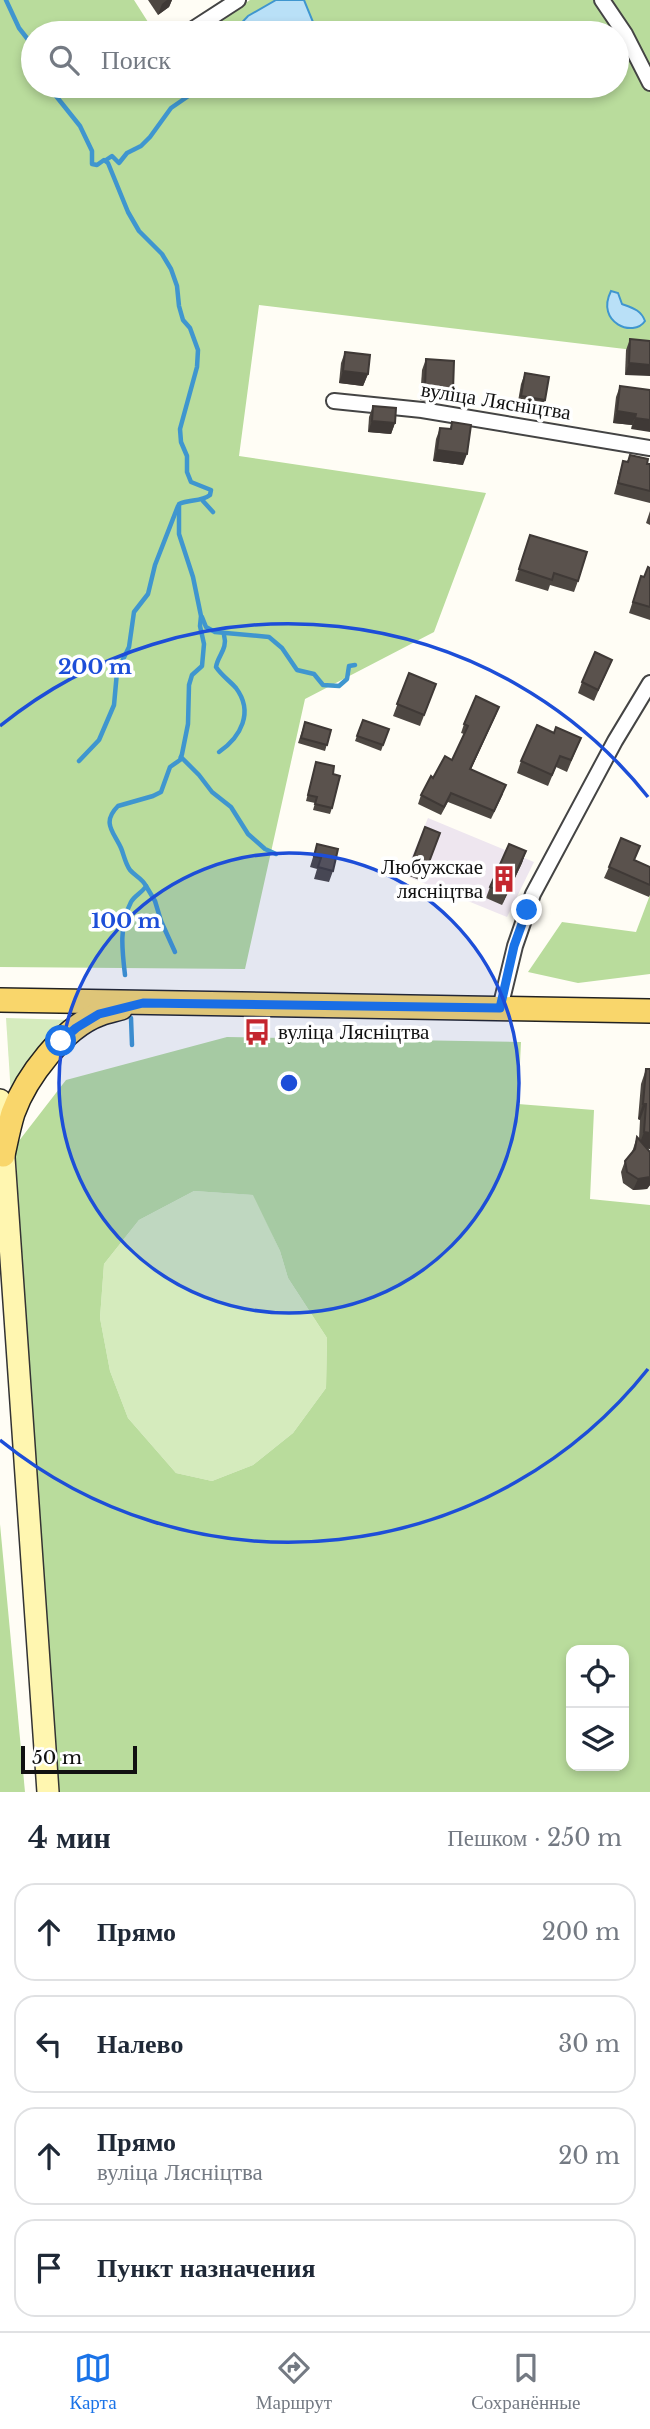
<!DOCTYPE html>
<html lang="ru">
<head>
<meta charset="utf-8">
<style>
  body { margin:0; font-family:"Libre Baskerville",serif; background:#f6f6f7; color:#1f2937 }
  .controls { position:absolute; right:21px; bottom:21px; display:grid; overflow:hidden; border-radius:14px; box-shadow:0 4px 10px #0003 }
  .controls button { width:63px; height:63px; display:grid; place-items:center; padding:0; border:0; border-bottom:2px solid #e0e1e3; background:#fff; color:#1f2937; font:35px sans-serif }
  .scale { position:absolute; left:21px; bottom:18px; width:116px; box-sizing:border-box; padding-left:7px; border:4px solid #111; border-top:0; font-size:19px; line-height:24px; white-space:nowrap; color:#111; -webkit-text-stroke:5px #fff; paint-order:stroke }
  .stop { position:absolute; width:21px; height:21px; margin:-16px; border:5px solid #1a73e8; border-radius:50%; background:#fff }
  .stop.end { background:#1a73e8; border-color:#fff; box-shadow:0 2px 7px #0008 }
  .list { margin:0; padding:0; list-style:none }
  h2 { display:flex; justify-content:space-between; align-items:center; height:91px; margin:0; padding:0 28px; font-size:30px }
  h2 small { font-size:23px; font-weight:400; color:#747a83 }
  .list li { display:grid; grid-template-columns:46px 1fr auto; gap:21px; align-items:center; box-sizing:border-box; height:98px; margin:0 14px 14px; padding:0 14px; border:2px solid #e0e1e3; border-radius:21px }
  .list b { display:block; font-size:26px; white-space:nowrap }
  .list p { margin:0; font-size:23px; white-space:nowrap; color:#747a83 }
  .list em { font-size:23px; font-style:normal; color:#747a83 }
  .icon { flex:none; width:38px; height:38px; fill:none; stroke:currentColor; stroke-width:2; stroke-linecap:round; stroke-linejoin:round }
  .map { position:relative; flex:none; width:650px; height:1792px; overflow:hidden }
  .search { position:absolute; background:#fff; box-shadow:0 4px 10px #0003; left:21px; right:21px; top:21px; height:77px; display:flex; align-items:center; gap:18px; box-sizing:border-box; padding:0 24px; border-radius:38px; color:#747a83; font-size:26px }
  .sheet { height:539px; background:#fff }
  nav { display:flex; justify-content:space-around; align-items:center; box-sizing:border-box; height:98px; border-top:2px solid #e0e1e3; background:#fff; font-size:19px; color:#747a83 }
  nav a { display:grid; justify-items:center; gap:4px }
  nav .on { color:#1a73e8 }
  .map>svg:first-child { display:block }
</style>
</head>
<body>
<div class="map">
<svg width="650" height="1792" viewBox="0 0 650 1792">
  <rect width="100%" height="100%" fill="#fffdf5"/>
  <!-- industrial -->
  <path fill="#eee6ef" d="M428,818L534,862L507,917L404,875Z"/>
  <!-- green -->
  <g fill="#d5ebbd">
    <path d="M6,1018L71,1020L11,1095Z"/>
    <path d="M194,1191L254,1195L280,1251L288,1278L327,1338L326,1388L293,1433L253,1465L212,1481L176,1473L128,1418L110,1371L100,1318L104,1264L139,1220Z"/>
  </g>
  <!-- forest -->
  <g fill="#b9dc9c" fill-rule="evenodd">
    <path d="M0,0H134L155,33H33V86H617V33H200L250,0H650V352L259,305L239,456L486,493L434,632L305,699L245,969L0,967Z"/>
    <path d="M650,895V974L578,983L528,972L562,922L636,932Z"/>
    <path d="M227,1037L521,1042L518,1104L594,1110L590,1199L650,1205V1792H56L15,1146L66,1080ZM194,1191L253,1195L280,1251L288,1278L327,1338L326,1388L293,1433L253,1465L212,1481L176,1473L128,1418L110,1371L100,1318L104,1264L139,1220ZM571,1650H624V1766H571Z"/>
    <path d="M0,1524L25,1792H0Z"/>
  </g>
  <!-- water -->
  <g fill="#b9e0f7" stroke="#3f96cf" stroke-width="2">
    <path d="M276,0H304L313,22L315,33H232L248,16Z"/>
    <path d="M611,291L618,293L622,304C633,308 641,310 645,321C634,338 595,323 611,291Z"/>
  </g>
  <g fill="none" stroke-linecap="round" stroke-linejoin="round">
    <!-- stream -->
    <g stroke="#3f96cf" stroke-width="4.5">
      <path d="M6,0L19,28L33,46"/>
      <path d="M48,86L80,126L92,151V164L97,165L104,160L108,163L128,212L139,231L162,254L171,269L177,286L179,306L183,320L190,328L198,350L197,367L180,429L181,442L187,456V472L191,482L211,490L210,495C201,502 190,499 179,504V534L193,577L201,616L200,626L204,644L202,666L192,675L189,685L188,724L182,754L180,760L170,767L161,792L153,796L118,806C101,823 114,832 121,848C124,855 125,863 130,870C135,876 142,878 146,886C142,893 135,895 131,902C119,925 122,950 125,975"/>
      <path d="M106,160L112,156L119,163L127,153L141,146L150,137L171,108L203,86"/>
      <path d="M203,501L213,512"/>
      <path d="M202,617L206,627L215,632L269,637L282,648L297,670L314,674L323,685L339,686L347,679L349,666L355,665"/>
      <path d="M219,752C241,737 254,712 236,688C230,681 222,676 216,667C218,655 228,649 224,635"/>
      <path d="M181,757L199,775L212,792L231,807L248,834L265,849L276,854"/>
      <path d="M79,761L99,740L114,705L117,672L129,647L134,612L148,594L155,565L178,506"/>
      <path d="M146,886L155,901L161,921L175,952"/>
      <path d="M131,1018L132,1045"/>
    </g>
    <defs>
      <g id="street">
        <path d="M602,0L625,34L650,83"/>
        <path d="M187,33L238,0"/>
        <path d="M334,401L422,410L650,448"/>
        <path d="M500,1008L515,946L533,894L615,741L650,683"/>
      </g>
      <path id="secondary" d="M0,1100L48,1792"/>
      <g id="primary">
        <path d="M0,1000L650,1011"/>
        <path d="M3,1155C6,1141 9,1126 13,1113C26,1077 64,1027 100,1014C107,1011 115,1010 121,1008"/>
      </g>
    </defs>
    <!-- street casing -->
    <use href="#street" stroke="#444" stroke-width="18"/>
    <!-- secondary casing -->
    <use href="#secondary" stroke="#333" stroke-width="24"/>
    <!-- primary casing -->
    <use href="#primary" stroke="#222" stroke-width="26"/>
    <!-- street -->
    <use href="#street" stroke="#fff" stroke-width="14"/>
    <!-- secondary -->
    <use href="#secondary" stroke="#fff6b0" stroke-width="21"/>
    <!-- primary -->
    <use href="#primary" stroke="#f9d66b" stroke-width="23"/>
  </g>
  <!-- wall -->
  <g fill="#4d4742">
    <path d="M148,0H172L169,7L158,15Z"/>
    <path d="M630,339L650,341L625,375L626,350Z"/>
    <path d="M345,352L368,374L363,386L339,383L341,363Z"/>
    <path d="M426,359L453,391L449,402L420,400L422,370Z"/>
    <path d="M525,373L545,400L541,412L517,407L521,384Z"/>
    <path d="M620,386L650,390L631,429L632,425L613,423L616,397Z"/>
    <path d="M373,406L395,423L391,434L368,432L369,417Z"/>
    <path d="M452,422L463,465L433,461L436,439L440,428L450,429Z"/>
    <path d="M630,455L650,464V503L614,494L623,461L627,462Z"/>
    <path d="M650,511V525L646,523Z"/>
    <path d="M530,535L578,581L574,592L550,585L548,591L515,581Z"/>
    <path d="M650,568V620L629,613L641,576L644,577Z"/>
    <path d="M612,660L594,701L578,693L582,682Z"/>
    <path d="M409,673L436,684L420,726L393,716Z"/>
    <path d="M499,707L471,769L503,794L491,819L448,802L441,815L418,804L421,795L433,778L452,760L464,734L461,733L464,724Z"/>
    <path d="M363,720L389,729L381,751L355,741Z"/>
    <path d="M305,722L331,730L325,751L298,743Z"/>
    <path d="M554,733L581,738L567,772L556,767L548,786L517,773L521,761Z"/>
    <path d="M316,762L333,774L332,808L330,814L313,810L315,803L306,801Z"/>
    <path d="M425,827L440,833L422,881L407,875Z"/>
    <path d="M317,844L333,871L329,882L314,879L317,869L310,867Z"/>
    <path d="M526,851L522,863L502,905L486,898L490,887Z"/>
    <path d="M635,860L650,867V895L649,897L604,878L609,867Z"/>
    <path d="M646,1069L647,1149L650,1152V1185L647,1189L633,1190L623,1183L621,1172L625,1161L632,1152L637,1137L639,1139L640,1120L638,1119L641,1084Z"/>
  </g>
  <!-- shaded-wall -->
  <g fill="#3f3936">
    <path d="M167,0H172L169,7L158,15L162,4Z"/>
    <path d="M629,363L650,365V376L625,375Z"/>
    <path d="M343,371L368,374L363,386L339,383Z"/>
    <path d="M425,389L453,391L449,402L420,400Z"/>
    <path d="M617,411L636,414L632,425L613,423Z"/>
    <path d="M635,418L650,420V432L631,429Z"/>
    <path d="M372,421L395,423L391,434L368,432Z"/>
    <path d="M437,450L467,454L463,465L433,461Z"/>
    <path d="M499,707L496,715L467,778L470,769Z"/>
    <path d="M526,851L522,863L502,905L506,894Z"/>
    <path d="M643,1104H646L640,1120L638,1119Z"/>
    <path d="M644,1132L650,1133V1149L638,1148Z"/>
    <path d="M650,1177V1185L647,1189L633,1190L638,1179Z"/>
  </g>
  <!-- building -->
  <g fill="#5a524d" stroke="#3f3936" stroke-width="2">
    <path d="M630,339L650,341V365L629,363Z"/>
    <path d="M345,352L370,355L368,374L343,371Z"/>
    <path d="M426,359L454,361L453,391L425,389Z"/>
    <path d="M525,373L549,377L545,400L521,396Z"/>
    <path d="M620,386L650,390V420L635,418L636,414L617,411Z"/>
    <path d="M373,406L396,408L395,423L372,421Z"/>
    <path d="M452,422L471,425L467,454L437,450L440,428L451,429Z"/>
    <path d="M630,455L648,459L647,464H650V491L618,483L623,461L628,462Z"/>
    <path d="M530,535L587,552L578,581L554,573L552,580L519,569Z"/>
    <path d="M648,567L650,568V607L633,602L641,576L644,577Z"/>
    <path d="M595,652L612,660L598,690L582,682Z"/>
    <path d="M409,673L436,684L424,715L397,704Z"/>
    <path d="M476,696L499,707L470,769L506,785L494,811L451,793L444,807L421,795L431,776L433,778L445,756L452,760L468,726L464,724Z"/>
    <path d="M363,720L389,729L383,745L357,736Z"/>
    <path d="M305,722L331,730L327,745L301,738Z"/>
    <path d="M537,725L554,733L556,727L581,738L571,760L560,756L552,775L521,761Z"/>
    <path d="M316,762L334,766L333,774L340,776L332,808L315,804L317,797L308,795Z"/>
    <path d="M425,827L440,833L426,870L411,864Z"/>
    <path d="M621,838L640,846L634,860L650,867V885L609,867Z"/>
    <path d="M317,844L338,849L333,871L318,867L321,858L314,856Z"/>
    <path d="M509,844L526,851L506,894L490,887Z"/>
    <path d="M646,1069H650V1133L644,1132L646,1104H643Z"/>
    <path d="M637,1137L650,1152V1177L638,1179L627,1172L625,1161L635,1149Z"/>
  </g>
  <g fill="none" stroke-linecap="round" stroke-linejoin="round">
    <!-- route -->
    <path stroke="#1a73e8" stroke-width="9" d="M61,1041L76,1028L99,1014L143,1003L500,1008L514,946L527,910"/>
  </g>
  <!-- distance rings -->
  <circle cx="289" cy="1083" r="230" fill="#1d4ed8" fill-opacity=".12"/>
  <g fill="none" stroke="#1d4ed8" stroke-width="3.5">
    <circle cx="289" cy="1083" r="230"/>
    <path d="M648 1369A459 459 0 0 1 0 1440M0 726A459 459 0 0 1 648 797"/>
  </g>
  <!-- icons -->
  <defs>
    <symbol id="building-bare" viewBox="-9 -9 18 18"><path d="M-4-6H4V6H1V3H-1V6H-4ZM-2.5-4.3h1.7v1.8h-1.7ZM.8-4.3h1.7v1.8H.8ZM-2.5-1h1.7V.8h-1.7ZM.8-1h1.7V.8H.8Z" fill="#c4262e" stroke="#fff" stroke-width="2.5" paint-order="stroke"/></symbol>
    <symbol id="bus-bare" viewBox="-9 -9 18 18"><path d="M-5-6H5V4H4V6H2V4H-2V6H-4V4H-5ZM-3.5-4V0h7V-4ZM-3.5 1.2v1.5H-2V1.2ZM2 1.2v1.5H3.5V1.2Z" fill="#c4262e" stroke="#fff" stroke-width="2.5" paint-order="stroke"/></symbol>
  </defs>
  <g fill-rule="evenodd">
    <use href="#building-bare" x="485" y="860" width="38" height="38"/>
    <use href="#bus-bare" x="238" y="1013" width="38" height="38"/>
  </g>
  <g text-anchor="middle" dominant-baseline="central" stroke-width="7" stroke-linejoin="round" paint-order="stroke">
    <!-- street labels -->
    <g font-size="21" fill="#111" stroke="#fff">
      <text transform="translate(496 401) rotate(9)">вуліца Лясніцтва</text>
    </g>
    <!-- poi labels -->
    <g font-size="21" fill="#111" stroke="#fff" text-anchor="end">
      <text x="483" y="867">Любужскае<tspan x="483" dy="24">лясніцтва</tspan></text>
      <text x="278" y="1032" text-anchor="start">вуліца Лясніцтва</text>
    </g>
  </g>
  <circle cx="289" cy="1083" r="10" fill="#1d4ed8" stroke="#fff" stroke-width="3.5"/>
  <g font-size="21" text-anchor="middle" font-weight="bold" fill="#1d4ed8" stroke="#fff" stroke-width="7" stroke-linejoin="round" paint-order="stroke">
    <text x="95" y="674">200 m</text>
    <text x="126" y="928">100 m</text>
  </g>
</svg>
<div class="controls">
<button><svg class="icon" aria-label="locate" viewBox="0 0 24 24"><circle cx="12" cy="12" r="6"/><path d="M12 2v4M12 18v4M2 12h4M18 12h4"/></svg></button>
<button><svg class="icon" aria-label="layers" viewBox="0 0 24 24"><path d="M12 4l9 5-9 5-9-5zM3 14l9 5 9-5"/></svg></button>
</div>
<div class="scale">50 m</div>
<div class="stop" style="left:61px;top:1041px"></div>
<div class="stop end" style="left:527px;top:910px"></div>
<div class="search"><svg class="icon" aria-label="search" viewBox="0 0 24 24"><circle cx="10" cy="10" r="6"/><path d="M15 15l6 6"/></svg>Поиск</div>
</div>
<section class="sheet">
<h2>4 мин<small>Пешком · 250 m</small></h2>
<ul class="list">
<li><svg class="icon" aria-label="ahead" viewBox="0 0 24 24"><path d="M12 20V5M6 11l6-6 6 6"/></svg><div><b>Прямо</b></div><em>200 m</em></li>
<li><svg class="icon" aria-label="left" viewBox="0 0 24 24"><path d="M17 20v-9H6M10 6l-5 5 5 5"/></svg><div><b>Налево</b></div><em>30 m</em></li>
<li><svg class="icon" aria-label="ahead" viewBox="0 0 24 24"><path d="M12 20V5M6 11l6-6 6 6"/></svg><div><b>Прямо</b><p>вуліца Лясніцтва</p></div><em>20 m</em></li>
<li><svg class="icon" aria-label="arrive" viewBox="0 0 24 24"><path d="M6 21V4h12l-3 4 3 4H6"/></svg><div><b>Пункт назначения</b></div></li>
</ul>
</section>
<nav>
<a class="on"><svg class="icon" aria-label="map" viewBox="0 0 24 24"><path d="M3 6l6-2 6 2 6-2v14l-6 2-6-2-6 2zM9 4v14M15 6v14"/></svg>Карта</a>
<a><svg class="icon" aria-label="directions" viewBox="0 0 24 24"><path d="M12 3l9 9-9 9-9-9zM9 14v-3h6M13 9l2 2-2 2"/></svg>Маршрут</a>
<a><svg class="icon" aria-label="saved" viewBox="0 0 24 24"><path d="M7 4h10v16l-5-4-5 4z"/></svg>Сохранённые</a>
</nav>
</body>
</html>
